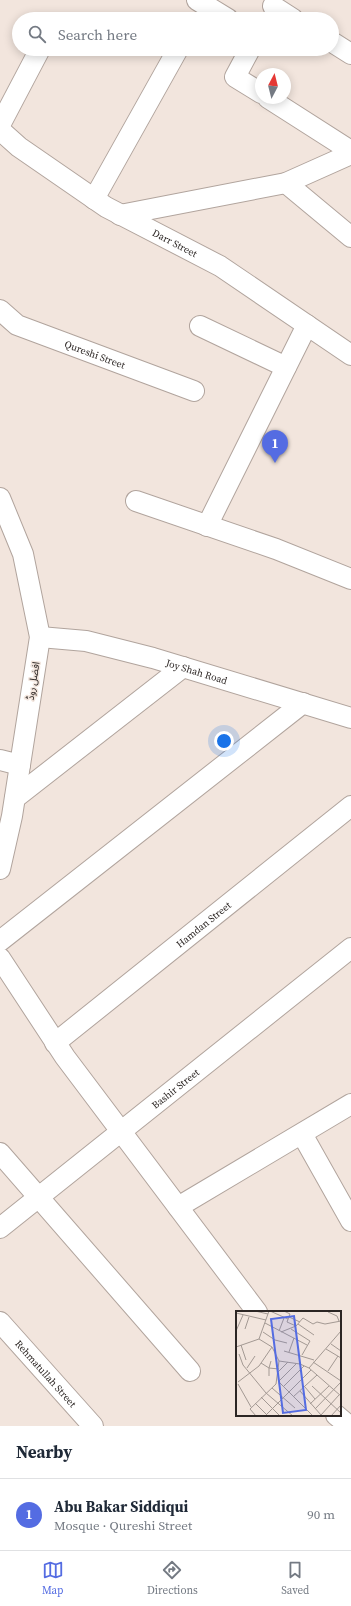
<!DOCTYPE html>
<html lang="en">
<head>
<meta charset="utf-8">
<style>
  body { margin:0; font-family:"Source Serif 4","Noto Sans Arabic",serif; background:#f6f6f7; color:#1f2937 }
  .compass { position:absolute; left:255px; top:68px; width:36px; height:36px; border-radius:50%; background:#fff; box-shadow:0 2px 10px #0003; rotate:7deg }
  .you { position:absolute; left:224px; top:741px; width:14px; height:14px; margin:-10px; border:3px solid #fff; border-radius:50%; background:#1a73e8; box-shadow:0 0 0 6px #1a73e833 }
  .badge { display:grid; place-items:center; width:26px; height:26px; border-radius:50%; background:#546ce2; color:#fff; font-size:13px; font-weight:700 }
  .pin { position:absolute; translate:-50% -33px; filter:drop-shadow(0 1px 2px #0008) }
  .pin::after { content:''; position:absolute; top:21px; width:14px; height:12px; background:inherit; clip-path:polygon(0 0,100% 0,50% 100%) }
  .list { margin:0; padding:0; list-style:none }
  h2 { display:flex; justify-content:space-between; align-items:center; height:52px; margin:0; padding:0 16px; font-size:17px }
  h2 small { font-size:13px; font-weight:400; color:#747a83 }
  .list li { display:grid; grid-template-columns:26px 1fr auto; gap:12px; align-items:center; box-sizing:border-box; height:72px; padding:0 16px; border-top:1px solid #e0e1e3 }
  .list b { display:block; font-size:15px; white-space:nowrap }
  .list p { margin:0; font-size:13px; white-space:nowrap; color:#747a83 }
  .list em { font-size:13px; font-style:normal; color:#747a83 }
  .icon { flex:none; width:22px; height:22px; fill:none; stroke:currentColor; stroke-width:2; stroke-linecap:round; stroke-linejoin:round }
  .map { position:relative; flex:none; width:351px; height:1426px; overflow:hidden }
  .search { position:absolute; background:#fff; box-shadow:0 2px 10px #0003; left:12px; right:12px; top:12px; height:44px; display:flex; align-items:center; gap:10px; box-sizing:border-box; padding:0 14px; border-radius:22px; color:#747a83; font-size:15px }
  .sheet { height:124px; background:#fff }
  nav { display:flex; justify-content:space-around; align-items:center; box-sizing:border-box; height:56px; border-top:1px solid #e0e1e3; background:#fff; font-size:11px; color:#747a83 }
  nav a { display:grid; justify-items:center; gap:2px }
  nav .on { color:#546ce2 }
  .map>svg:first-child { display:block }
</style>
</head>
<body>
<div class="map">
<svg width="351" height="1426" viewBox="0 0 351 1426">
  <rect width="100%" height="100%" fill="#f2e5dd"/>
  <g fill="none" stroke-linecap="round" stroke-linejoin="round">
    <defs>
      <g id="minor">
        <path d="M197,0L228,19"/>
        <path d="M273,6L293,19"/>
        <path d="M332,42L351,54"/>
        <path d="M250,49L235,77L261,93"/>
        <path d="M268,98L351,151"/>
        <path d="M0,125L40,49"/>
        <path id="s1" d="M0,130L19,147L106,207L220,266L351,355"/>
        <path d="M286,183L351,237"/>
        <path d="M94,199L178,49"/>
        <path d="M120,215L286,183L351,154"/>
        <path id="s2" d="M0,310L17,325L194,391"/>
        <path d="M200,326L286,367"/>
        <path d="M0,498L23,554L40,637L12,816L0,869"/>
        <path d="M136,501L276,549L351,579"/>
        <path d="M207,526L307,325"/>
        <path id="s3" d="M40,637L86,641L153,658L351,718"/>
        <path d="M0,760L20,765"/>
        <path d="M15,798L183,667"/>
        <path d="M0,941L303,703"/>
        <path d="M0,958L65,1057L257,1312"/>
        <path id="s4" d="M55,1043L351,806"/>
        <path d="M302,1134L351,1221"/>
        <path d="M0,1153L190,1371"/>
        <path d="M178,1207L351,1104"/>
        <path id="s5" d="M0,1228L351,948"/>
        <path id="s6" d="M0,1322L93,1426"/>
        <path d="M336,1415L349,1426"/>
      </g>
    </defs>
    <!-- minor casing -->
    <use href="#minor" stroke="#b1a49d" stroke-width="22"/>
    <!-- minor -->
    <use href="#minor" stroke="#fff" stroke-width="20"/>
  </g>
  <g text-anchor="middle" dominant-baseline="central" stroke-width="3" stroke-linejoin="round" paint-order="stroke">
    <!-- street labels -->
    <g font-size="10" fill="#2c2624" stroke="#f2e5dd">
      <text stroke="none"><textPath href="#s1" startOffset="209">Darr Street</textPath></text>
      <text stroke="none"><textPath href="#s2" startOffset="106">Qureshi Street</textPath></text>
      <text stroke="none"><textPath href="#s3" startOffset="161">Joy Shah Road</textPath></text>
      <text transform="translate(33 681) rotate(-81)">افضل روڈ</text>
      <text stroke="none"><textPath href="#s4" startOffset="190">Hamdan Street</textPath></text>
      <text stroke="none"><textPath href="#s5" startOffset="224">Bashir Street</textPath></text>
      <text stroke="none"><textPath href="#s6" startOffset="69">Rehmatullah Street</textPath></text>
    </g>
  </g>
  <!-- overview -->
  <g transform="translate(236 1311)">
    <rect width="105" height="105" fill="#f2e5dd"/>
    <path fill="none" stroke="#a39993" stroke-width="1" d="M19,0L32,3M34,0L52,8M48,0L54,3L51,11L60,15M92,1L101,5L103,10M0,2L30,9M53,6L64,11M29,12L71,34M62,13L78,24M9,18L13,6M55,18L74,30L66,44M0,20L7,4M43,20L48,7M27,21L39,29L51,32M45,21L60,15L67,7L77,13L81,11L89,13L105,10M95,33L105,40M5,34L10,49M0,36L23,28L33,0M90,38L105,47M48,40L78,49M53,41L58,27M3,43L7,54L30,82L57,105M35,50L33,57L43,58M43,50L64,53L73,57L105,85M77,51L105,70M25,52L33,57V65M11,57L19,45M73,57L105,20M92,60L102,45M42,61L52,51M42,70L77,105M2,71L23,55L36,36M42,71L61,52M2,73L15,96M76,75L105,102M47,76L68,55M69,76L79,88M36,77L59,97M64,80L85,104M25,86L44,105M57,86L81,64M19,92L32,105M74,93L93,75M79,98L105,71M85,104L103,84M20,105L14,98L40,73L43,50L36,36L23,28M29,105L75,59M95,105L105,94"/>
    <path fill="#546ce2" fill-opacity="0.15" stroke="#546ce2" stroke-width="2" d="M58,5L70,99L47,102L35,8Z"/>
    <rect width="105" height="105" fill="none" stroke="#2c2624" stroke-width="2"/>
  </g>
</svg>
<svg class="compass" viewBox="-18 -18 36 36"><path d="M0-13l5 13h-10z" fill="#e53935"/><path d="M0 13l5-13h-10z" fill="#747a83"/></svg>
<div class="you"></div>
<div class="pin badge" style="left:275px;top:463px">1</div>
<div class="search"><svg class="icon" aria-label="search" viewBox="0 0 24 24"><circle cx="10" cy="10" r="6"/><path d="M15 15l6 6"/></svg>Search here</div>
</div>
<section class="sheet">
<h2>Nearby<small></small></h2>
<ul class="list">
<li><span class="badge">1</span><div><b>Abu Bakar Siddiqui</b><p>Mosque · Qureshi Street</p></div><em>90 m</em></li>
</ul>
</section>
<nav>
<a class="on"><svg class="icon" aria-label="map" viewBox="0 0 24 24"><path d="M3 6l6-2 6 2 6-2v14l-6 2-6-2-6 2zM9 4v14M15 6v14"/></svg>Map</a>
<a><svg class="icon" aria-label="directions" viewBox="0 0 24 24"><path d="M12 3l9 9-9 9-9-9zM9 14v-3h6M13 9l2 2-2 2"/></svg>Directions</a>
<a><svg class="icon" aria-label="saved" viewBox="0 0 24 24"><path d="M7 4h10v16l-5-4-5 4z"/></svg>Saved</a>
</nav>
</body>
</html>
